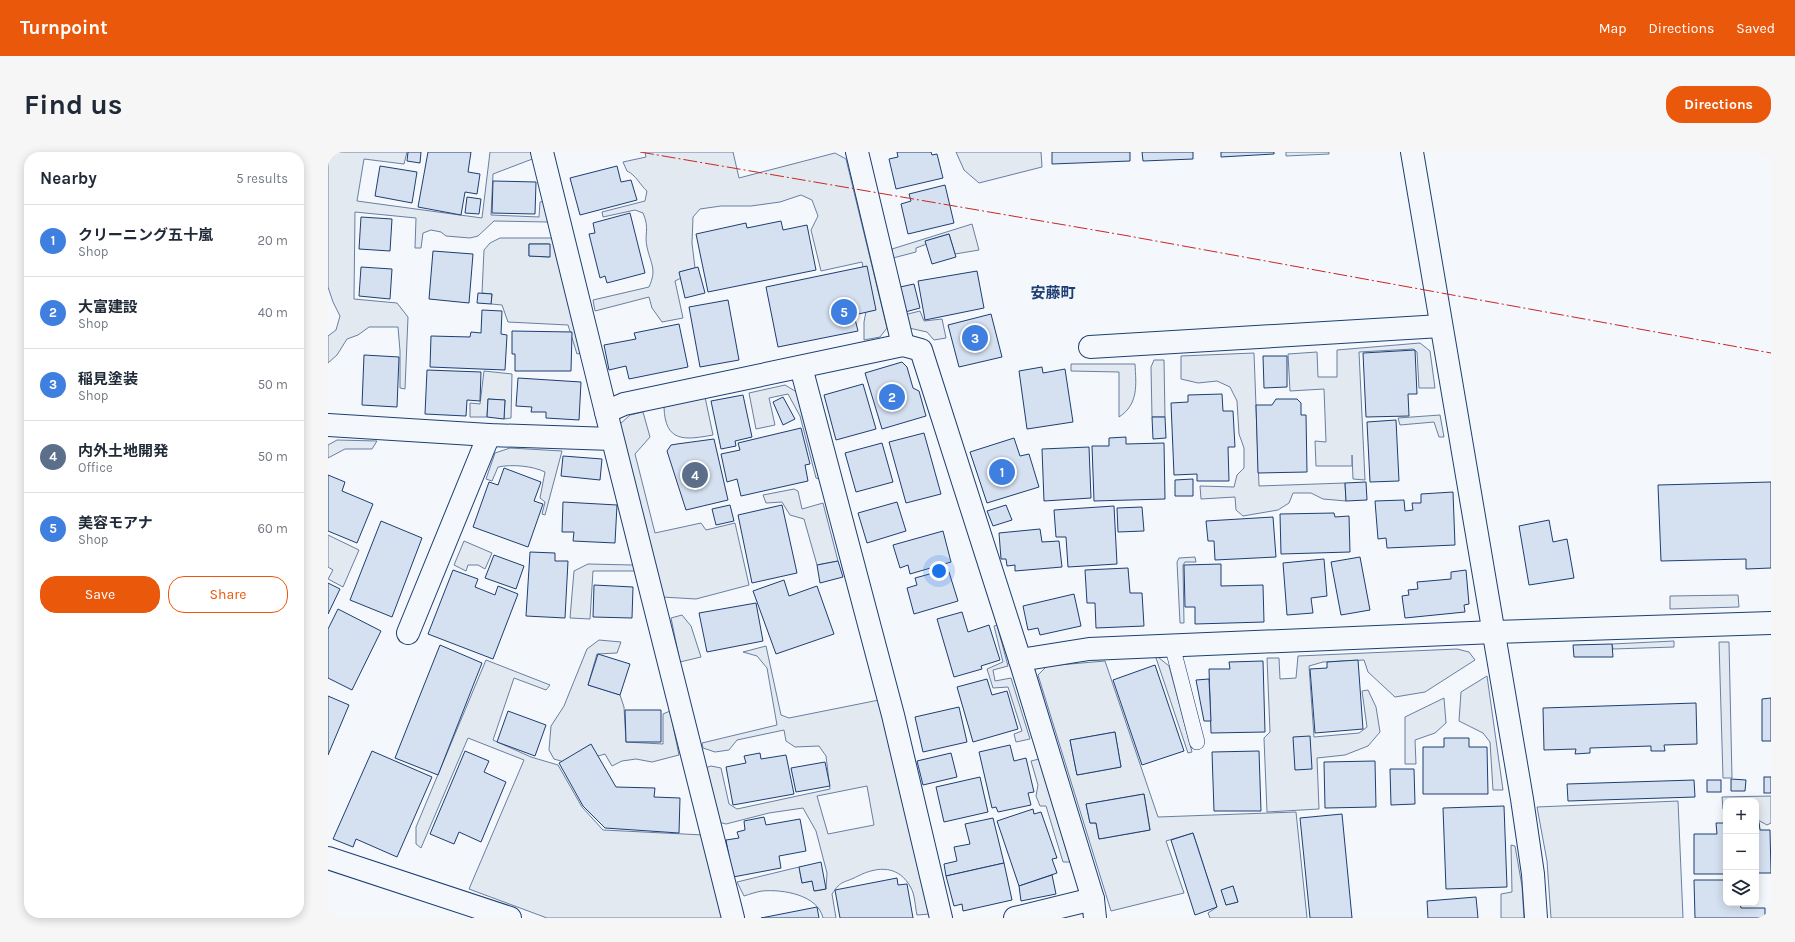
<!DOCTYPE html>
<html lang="en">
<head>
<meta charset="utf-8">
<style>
  body { margin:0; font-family:Karla,"Noto Sans JP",sans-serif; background:#f6f6f7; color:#1f2937 }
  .controls { position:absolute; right:12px; bottom:12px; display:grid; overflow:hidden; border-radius:8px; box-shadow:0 2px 10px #0003 }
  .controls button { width:36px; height:36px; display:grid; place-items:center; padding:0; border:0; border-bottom:1px solid #e0e1e3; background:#fff; color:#1f2937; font:20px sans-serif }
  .you { position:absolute; left:611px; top:419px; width:14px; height:14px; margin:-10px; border:3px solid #fff; border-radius:50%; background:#1a73e8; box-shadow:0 0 0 6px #1a73e833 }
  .badge { display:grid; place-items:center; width:26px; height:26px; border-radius:50%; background:#ea580c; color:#fff; font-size:13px; font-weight:700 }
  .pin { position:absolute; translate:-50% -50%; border:2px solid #fff; box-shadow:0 1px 4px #0006 }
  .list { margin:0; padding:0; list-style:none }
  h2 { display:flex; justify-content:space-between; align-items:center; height:52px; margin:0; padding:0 16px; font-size:17px }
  h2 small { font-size:13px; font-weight:400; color:#747a83 }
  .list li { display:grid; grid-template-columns:26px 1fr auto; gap:12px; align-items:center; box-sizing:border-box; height:72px; padding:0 16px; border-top:1px solid #e0e1e3 }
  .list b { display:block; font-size:15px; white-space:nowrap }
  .list p { margin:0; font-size:13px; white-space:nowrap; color:#747a83 }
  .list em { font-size:13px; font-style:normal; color:#747a83 }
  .actions { display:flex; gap:8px; padding:12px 16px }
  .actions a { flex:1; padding:9px 0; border:1px solid #ea580c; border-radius:16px; text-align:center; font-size:14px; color:#ea580c }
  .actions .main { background:#ea580c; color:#fff }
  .icon { flex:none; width:22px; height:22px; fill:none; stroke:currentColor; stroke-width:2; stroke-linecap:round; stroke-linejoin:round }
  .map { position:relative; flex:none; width:1443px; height:766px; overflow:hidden; border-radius:16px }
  header { display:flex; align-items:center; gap:24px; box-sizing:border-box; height:56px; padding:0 20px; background:#ea580c; color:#fff }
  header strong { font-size:19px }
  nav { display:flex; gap:22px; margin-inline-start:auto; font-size:14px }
  .intro { display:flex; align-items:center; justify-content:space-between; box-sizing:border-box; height:96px; padding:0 24px }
  h1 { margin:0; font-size:28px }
  .button { padding:10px 18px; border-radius:16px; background:#ea580c; color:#fff; font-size:14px; font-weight:700 }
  main { display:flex; gap:24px; padding:0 24px }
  aside { flex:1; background:#fff; border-radius:16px; box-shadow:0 2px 10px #0003 }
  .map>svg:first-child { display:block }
</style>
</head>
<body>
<header>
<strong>Turnpoint</strong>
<nav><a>Map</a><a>Directions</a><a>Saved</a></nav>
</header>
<div class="intro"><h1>Find us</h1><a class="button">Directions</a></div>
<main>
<aside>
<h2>Nearby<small>5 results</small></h2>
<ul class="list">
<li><span class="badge" style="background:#3f7fe0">1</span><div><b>クリーニング五十嵐</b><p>Shop</p></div><em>20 m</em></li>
<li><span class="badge" style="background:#3f7fe0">2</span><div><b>大富建設</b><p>Shop</p></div><em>40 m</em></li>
<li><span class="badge" style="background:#3f7fe0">3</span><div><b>稲見塗装</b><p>Shop</p></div><em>50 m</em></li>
<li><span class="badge" style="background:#5c6f8a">4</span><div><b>内外土地開発</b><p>Office</p></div><em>50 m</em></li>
<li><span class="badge" style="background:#3f7fe0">5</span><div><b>美容モアナ</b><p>Shop</p></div><em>60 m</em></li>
</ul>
<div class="actions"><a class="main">Save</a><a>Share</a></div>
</aside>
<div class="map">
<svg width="1443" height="766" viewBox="0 0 1443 766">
  <rect width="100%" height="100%" fill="#f4f7fb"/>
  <!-- green -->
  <g fill="#e3e9f0" stroke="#687fa3" fill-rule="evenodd">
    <path d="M0,0H79L76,12L36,7L29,49L154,66L162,0H206L207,6L165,22L163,63L211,65L212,50L216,49L220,70L166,69L150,84L142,86L118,84L113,80L103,78L95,81L93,96H87L88,66L27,60L26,147L69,151L80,165L77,237L72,236V199L70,175H41L30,183L19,187L9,203L0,211V184L8,178L12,164L5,150L0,135Z"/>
    <path d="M317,0H405L411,26L507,1L518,7L559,176L552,185L536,188V170L541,144L534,110L493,119L483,78L490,64L484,48L473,43L452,50L423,54H393L372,57L365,65L364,91L367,116L352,120L353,126L347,129L355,166L334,170L324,156L321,145L267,159L265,148L321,135C329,117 323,113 319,95C316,82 322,77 315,61L307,58L275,65L274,60L317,49L319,39C312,33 308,23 299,19L295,10L318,5Z"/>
    <path d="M628,0H713L714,15L651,31L636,18Z"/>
    <path d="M958,0H1001V2L958,4Z"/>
    <path d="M644,72L651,98L627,102L621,82L598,89L599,92L588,96V100L565,106L564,97Z"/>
    <path d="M172,86H223L229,93L253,201L249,202L240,173L180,170L174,153L163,152L164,142L154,141L156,98L162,91ZM201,92H221V105L201,104Z"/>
    <path d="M592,159L596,169L614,167L618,186L606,188L599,180L581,176L576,163Z"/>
    <path d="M1092,191L1102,199L1107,236H1091L1089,200L1085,197L1031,200L1037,328L1025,327L1024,303V314H988L987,289L998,290L996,237L962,239L960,202L989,200L990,225H1009V198Z"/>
    <path d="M926,201L931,334L1017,331L1018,349L995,347L983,341H965L961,351L950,358L915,364L908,358L907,345L873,347L872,334L906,335L909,323L916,316V296L911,282L909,249L902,235L889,229L870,231L853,227V204Z"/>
    <path d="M826,208H836L837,265H824L823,215Z"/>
    <path d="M743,212H807C808,232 811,252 791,265V220L743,219Z"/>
    <path d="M156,219L184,222L183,266L176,267L177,248L160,247L159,265H142V251L152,252Z"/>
    <path d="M457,233L472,242L491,327L488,326L472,264L460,242L441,246L447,273L428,277L421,241Z"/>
    <path d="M377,245L385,283C357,288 337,291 336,255Z"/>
    <path d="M315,260L322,285L307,302L327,381L373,371L378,378L407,371L421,433L368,447L334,445L291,273L302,263Z"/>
    <path d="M1112,263L1116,285H1111L1106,270L1072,273L1070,266Z"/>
    <path d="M9,288L49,289L44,297H17L0,306V293Z"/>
    <path d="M182,296L234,299L217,363L214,362L217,350L212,346L217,320C205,314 184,312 170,315L164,329L158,327L167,301Z"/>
    <path d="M466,337L470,339L474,357L495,351L510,409L489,413L476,367L462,363L454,350L438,351L435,343Z"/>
    <path d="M0,383L31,398L15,435L0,427L5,418L0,415Z"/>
    <path d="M136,389L164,401L157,417L150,413H140L138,419L126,413Z"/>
    <path d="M867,405L868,410H857L855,413L856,471H852L849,410L851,406Z"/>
    <path d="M260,412L305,413L307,419H265L262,467L242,466L246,419Z"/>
    <path d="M1410,443L1411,455L1342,457V444Z"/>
    <path d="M354,463L363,474L373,505L352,510L343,466Z"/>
    <path d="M669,473L680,514L665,518L667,529L683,526L702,587L688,590L686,582L694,579L680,535L665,536L659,517L675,510L666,474Z"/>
    <path d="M271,488L293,490L289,501L269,502L260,533L292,543L296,555L298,590L335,592V562L342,559L351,603L324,610L308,607L294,609L284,614L277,602L243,612L226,607L221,598L223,574L236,554L259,497Z"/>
    <path d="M1346,489V495L1285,497L1284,492Z"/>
    <path d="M1391,490H1401L1404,626H1395Z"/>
    <path d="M438,494L453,563L461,566L551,548L602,762L589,763C587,754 587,743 583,736C571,713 550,714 530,724C515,732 514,727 504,742L508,766H495C490,743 455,737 434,739C428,740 422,742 416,744L409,730L471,715L474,731L484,729L487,739L498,737L499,721L488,679L475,656L441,661L398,672L390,670L377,616L383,614L393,616L401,652L409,657L502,637L498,604L491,594L467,595L458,589L456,578L409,588L401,598L387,600L375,596L374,591L449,573L439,516L429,504L415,500ZM539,634L546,673L500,682L489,644Z"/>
    <path d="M1129,497L1141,500L1147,508L1097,540L1067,545L1040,520L1036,508L995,510L981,514L986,585L1031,581L1039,575L1034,539L1040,538L1048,555L1052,580L1040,594L1017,603L989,606L991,657L939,660L936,586L942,580L939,506H951L952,527L968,526L970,504Z"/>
    <path d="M830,505L841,514L864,600L860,601L828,506Z"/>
    <path d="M158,508L222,533L218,538L186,526L165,588L203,605L230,613L254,655L275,678L376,683L397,766H219L141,737L196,608L140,586L93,696L88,692V675Z"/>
    <path d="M777,509L830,665L968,660L979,766H882L880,761L889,755L865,681L838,689L856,741L783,759L710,523L719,514ZM787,580L793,615L749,623L742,588ZM816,642L822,678L771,687L768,671H762L758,652ZM905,734L910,750L898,753L894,738Z"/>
    <path d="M1159,524L1175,638H1165L1162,590L1155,581L1131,569L1133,540Z"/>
    <path d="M1116,546L1118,571L1107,581L1087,588L1088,612H1077V565Z"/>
    <path d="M711,607L742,710H735L718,654H712L708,644L710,633L703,609Z"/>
    <path d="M1443,644V671L1439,673L1428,667V649H1398V659L1395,657L1394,645Z"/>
    <path d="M1350,649L1355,766H1223L1219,709L1209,655Z"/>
    <path d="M1183,693L1187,694L1194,734L1196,766H1173V742L1184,740Z"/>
  </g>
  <!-- building -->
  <g fill="#d5e0f0" stroke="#1d3f73">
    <path d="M80,0H93L92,11L79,9Z"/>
    <path d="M100,0H143L140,20L152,22L149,42L137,40L133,63L90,55Z"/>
    <path d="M569,0H603L604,3L609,2L615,26L568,37L561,7L570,5Z"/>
    <path d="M724,0H802V9L724,12Z"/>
    <path d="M814,0H865V7L815,9Z"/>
    <path d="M893,0H946V2L893,5Z"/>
    <path d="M52,14L89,20L84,51L47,44Z"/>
    <path d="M289,14L293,30L303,28L309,48L252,63L242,26Z"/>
    <path d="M165,29L208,30L207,62L164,61Z"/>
    <path d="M617,33L626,71L580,82L573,52L583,49L581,42Z"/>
    <path d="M139,45L153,47L151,62L137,61Z"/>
    <path d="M302,61L317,121L279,131L277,124L272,126L261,82L267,81L265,71Z"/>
    <path d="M33,65L64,67L62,99L31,97Z"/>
    <path d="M453,69L455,78L479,73L488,118L380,140L368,82L418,71L419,76Z"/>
    <path d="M621,82L628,105L604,112L597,89Z"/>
    <path d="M201,92H222V105L201,104Z"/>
    <path d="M105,99L145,102L141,151L101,147Z"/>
    <path d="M539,114L548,158L526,163L530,179L450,195L438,135Z"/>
    <path d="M33,115L64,117L62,147L31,144Z"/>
    <path d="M370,115L377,141L357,146L351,120Z"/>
    <path d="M649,119L656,156L597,168L590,129Z"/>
    <path d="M586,132L592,156L577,160L572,135Z"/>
    <path d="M150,141L164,142L163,152L149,151Z"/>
    <path d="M400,148L411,208L372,215L361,155Z"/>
    <path d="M154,158L174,159L173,182L179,183L177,218L102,215L103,184L142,185L143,180L153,181Z"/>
    <path d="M663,162L674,205L631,215L620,173Z"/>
    <path d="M351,172L360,215L301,227L298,214L281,218L276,193L308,187L306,181Z"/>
    <path d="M184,179L244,180L243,219H187V202H184Z"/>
    <path d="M1087,198L1089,242H1080L1081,264L1038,265L1035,201Z"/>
    <path d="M36,203L71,205L69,255L34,253Z"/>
    <path d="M935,204H959V235L936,236Z"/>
    <path d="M574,210L579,215L585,236L591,239L598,264L554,277L537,221Z"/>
    <path d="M714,215L715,221L737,217L745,270L699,277L691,219Z"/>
    <path d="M99,218L153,220L152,249L139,248L138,264L97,262Z"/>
    <path d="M190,226L253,230L251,268L218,266V260H203L204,255L188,254Z"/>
    <path d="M535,232L548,277L508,288L496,243Z"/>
    <path d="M894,242L895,259H905L907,295H900L901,329H869V322L846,323L843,251L860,250V243Z"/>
    <path d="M415,243L424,285L407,289L408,294L393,297L383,249Z"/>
    <path d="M455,245L467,267L455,273L445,250Z"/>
    <path d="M160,247L177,248L176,267L159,265Z"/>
    <path d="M948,247H969L973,251V263H978L979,320L930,321L928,253H944Z"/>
    <path d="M824,265H837L838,286L825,287Z"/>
    <path d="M1068,268L1071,329L1042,330L1039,270Z"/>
    <path d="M473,276L482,312L477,313L480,329L413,344L409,327L399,330L393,302L412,298L410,291Z"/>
    <path d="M596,281L613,342L578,351L561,290Z"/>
    <path d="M798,285V292L836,291L837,347L766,349L764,294H781V286Z"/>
    <path d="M686,286L692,304L701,302L711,335L659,351L642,300Z"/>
    <path d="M386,287L400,348L358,358L339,299L343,293L349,292Z"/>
    <path d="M554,291L565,330L528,340L517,301Z"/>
    <path d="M761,295L763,346L716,349L714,297Z"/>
    <path d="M235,304L274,307L272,328L233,324Z"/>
    <path d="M176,316L213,330L206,349L215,352L200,395L145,375L161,330L170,333Z"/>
    <path d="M0,323L17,330L14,339L45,352L29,391L0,379Z"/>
    <path d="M865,327V344H847V328Z"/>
    <path d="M1038,330L1039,348L1018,349L1017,331Z"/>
    <path d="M1443,330V416L1418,417V407L1333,409L1330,333Z"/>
    <path d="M1125,340L1127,393L1059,396L1058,386L1050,387L1047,349L1076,348L1077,359L1085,358L1084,351H1093V342Z"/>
    <path d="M235,350L289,353L287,391L245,389L246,380H234Z"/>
    <path d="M569,350L578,379L539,391L530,361Z"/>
    <path d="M402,353L406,369L388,373L384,357Z"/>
    <path d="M454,353L469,421L424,431L410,363Z"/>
    <path d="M678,353L684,368L665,374L659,359Z"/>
    <path d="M786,354L789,412L740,415L738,385H728L726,358Z"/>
    <path d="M814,355L816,379L790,380L789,356Z"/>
    <path d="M1006,361L1007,365L1021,364L1022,400L953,402L952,362Z"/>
    <path d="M945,365L948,405L887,408L886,389H880L878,369Z"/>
    <path d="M1221,368L1225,390L1239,387L1246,426L1201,433L1191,374Z"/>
    <path d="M53,369L94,386L64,465L22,448Z"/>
    <path d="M712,377L714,390L731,389L734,415L687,419V413L679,414L678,407H673L671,381Z"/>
    <path d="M615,379L623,410L582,422L580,413L572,416L565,393Z"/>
    <path d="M202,400L227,401V409H240L237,466L198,464Z"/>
    <path d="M166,403L196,414L188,437L157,426Z"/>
    <path d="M1032,405L1042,458L1013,463L1003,410Z"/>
    <path d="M996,407L999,444L983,446L985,461L959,463L955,411Z"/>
    <path d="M510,409L515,425L492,431L489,413Z"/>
    <path d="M893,412V434L935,433L936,470L867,472V455H857L856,413Z"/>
    <path d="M800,416L802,441H814L816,474L768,476L767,451H759L757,418Z"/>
    <path d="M620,417L630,449L586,462L579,436L589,433L587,426Z"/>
    <path d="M125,418L150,427L147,435L167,443L170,434L190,442L165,507L100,482Z"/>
    <path d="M1138,418L1141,452L1136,453L1137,460L1077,466L1074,444L1081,443L1080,438L1090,437L1089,430L1123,427V420Z"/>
    <path d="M456,428L461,444L489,434L506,482L448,502L425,439Z"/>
    <path d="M0,431L12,437L0,462Z"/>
    <path d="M266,433L305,435L304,466L265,465Z"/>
    <path d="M746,442L753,474L712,483L710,476L700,478L695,454Z"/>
    <path d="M428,451L435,489L379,500L371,461Z"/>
    <path d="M10,457L53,479L24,538L0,526V477Z"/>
    <path d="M634,460L640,480L661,473L672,508L653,514L654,517L626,525L609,467Z"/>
    <path d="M1284,492L1285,505H1246L1245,493Z"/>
    <path d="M112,493L154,511L110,623L67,606Z"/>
    <path d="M270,502L302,512L292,543L260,533Z"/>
    <path d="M1030,508L1035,577L987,581L982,517L999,516V510Z"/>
    <path d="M935,509L937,580L883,581L881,517H902L901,510Z"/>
    <path d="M827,513L856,599L814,613L785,528Z"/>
    <path d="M659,527L664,543L679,539L690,577L645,590L629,535Z"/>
    <path d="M881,527L883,569H876L868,528Z"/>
    <path d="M0,544L21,553L0,603Z"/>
    <path d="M1443,546V589H1434V547Z"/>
    <path d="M1368,551L1369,592L1336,593L1337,599H1323V594L1262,596V601L1247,602L1248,597L1216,598L1215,556Z"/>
    <path d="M631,555L639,590L595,600L587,565Z"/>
    <path d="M297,558H333V590H298Z"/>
    <path d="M180,559L218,573L207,604L169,590Z"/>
    <path d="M787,580L793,615L749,623L742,588Z"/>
    <path d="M982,584L984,617L967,618L965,585Z"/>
    <path d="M1116,586H1141V595H1159L1160,642H1095V595H1116Z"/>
    <path d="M263,592L288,635L327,636L326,645L352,646L351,681L277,676L255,654L231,611Z"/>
    <path d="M682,593L686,609L698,606L706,640L700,641L703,653L670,660L668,655L664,656L651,600Z"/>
    <path d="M44,599L104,625L69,705L28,687L25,695L5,687Z"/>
    <path d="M137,599L161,609L156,620L178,630L153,690L131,680L126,692L102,682Z"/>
    <path d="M931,599L933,659H886L884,600Z"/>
    <path d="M432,601L433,607L458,603L466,642L405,653L398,615L418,611L416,604Z"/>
    <path d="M623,601L629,625L595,633L589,609Z"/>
    <path d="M1047,609L1048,655L997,656L996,610Z"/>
    <path d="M497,610L502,634L468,640L463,616Z"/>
    <path d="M1062,617H1086L1087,652L1063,653Z"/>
    <path d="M652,625L660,660L616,670L608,635Z"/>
    <rect x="1436" y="625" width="7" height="16"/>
    <path d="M1403,627L1418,628L1417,639H1403Z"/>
    <path d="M1366,628L1367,645L1240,649L1239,632Z"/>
    <rect x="1379" y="628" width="14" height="12"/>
    <path d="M816,642L822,678L771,687L768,671H762L758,652Z"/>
    <path d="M1176,654L1179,735L1118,737L1115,656Z"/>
    <path d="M705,657L706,662L713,660L729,706L724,707L729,721L691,734L669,669Z"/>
    <path d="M1014,662L1024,766H982L972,666Z"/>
    <path d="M436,665L438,673L472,667L478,699L451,704L453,716L405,725L398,688L411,686L409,680L417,678L416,669Z"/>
    <path d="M665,666L676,711L618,724L616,712L629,709L626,695L642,692L637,672Z"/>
    <path d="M1428,670H1431L1432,678H1442L1443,721H1428Z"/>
    <path d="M1388,671H1398V722H1366V682H1389Z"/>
    <path d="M865,681L889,755L867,763L843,688Z"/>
    <path d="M493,710L498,737L486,739L484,729L474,731L471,715Z"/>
    <path d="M676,711L684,748L635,759L634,752L626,754L618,724Z"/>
    <path d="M724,723L728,742L693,749L691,734Z"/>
    <path d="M569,726L570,733L579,732L585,766H512L507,738Z"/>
    <path d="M1366,728H1398V751H1412L1413,756H1437V766H1367Z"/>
    <path d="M905,734L910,750L898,753L893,738Z"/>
    <path d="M1148,745L1150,766H1100L1099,749Z"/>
    <path d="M489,755L491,766H433Z"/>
  </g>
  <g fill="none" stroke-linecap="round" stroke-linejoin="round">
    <defs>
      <path id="service" d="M844,493L869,590"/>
      <g id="minor">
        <path d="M214,0L278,260"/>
        <path d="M529,0L575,193"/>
        <path d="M1084,0L1194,647L1205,722L1208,766"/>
        <path d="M762,195L1113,174"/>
        <path d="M473,215L565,563L613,766"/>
        <path d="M0,273L161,283L284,287"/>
        <path d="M80,481L161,283"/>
        <path d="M692,508L761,497L1167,480L1443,471"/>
        <path d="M0,706L182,766"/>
        <path d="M405,766L278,260L296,252L575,193L593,198L692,508L765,747L767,766"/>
        <path d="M687,766L765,747"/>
      </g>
    </defs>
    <!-- service casing -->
    <use href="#service" stroke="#1d3f73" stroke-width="16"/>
    <!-- minor casing -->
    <use href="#minor" stroke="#1d3f73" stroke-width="24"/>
    <!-- service -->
    <use href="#service" stroke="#f4f7fb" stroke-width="15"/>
    <!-- minor -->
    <use href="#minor" stroke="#f4f7fb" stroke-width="22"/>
    <!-- power -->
    <path stroke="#c62828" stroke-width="1" stroke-dasharray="14 3 2 3" stroke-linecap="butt" d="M312,0L795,83L1443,201"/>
  </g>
  <g text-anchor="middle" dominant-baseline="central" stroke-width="3" stroke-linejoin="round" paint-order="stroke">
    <!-- quarter labels -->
    <g font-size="15" font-weight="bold" fill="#1d3f73" stroke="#f4f7fb">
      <text x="725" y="141">安藤町</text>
    </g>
  </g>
</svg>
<div class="controls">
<button>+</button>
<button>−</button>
<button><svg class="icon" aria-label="layers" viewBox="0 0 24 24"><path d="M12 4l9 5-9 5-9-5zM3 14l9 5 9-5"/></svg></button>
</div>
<div class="you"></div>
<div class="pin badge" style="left:674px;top:320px;background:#3f7fe0">1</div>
<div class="pin badge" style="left:564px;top:245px;background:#3f7fe0">2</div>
<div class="pin badge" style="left:647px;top:186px;background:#3f7fe0">3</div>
<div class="pin badge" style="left:367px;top:323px;background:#5c6f8a">4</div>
<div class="pin badge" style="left:516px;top:160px;background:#3f7fe0">5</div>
</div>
</main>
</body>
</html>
